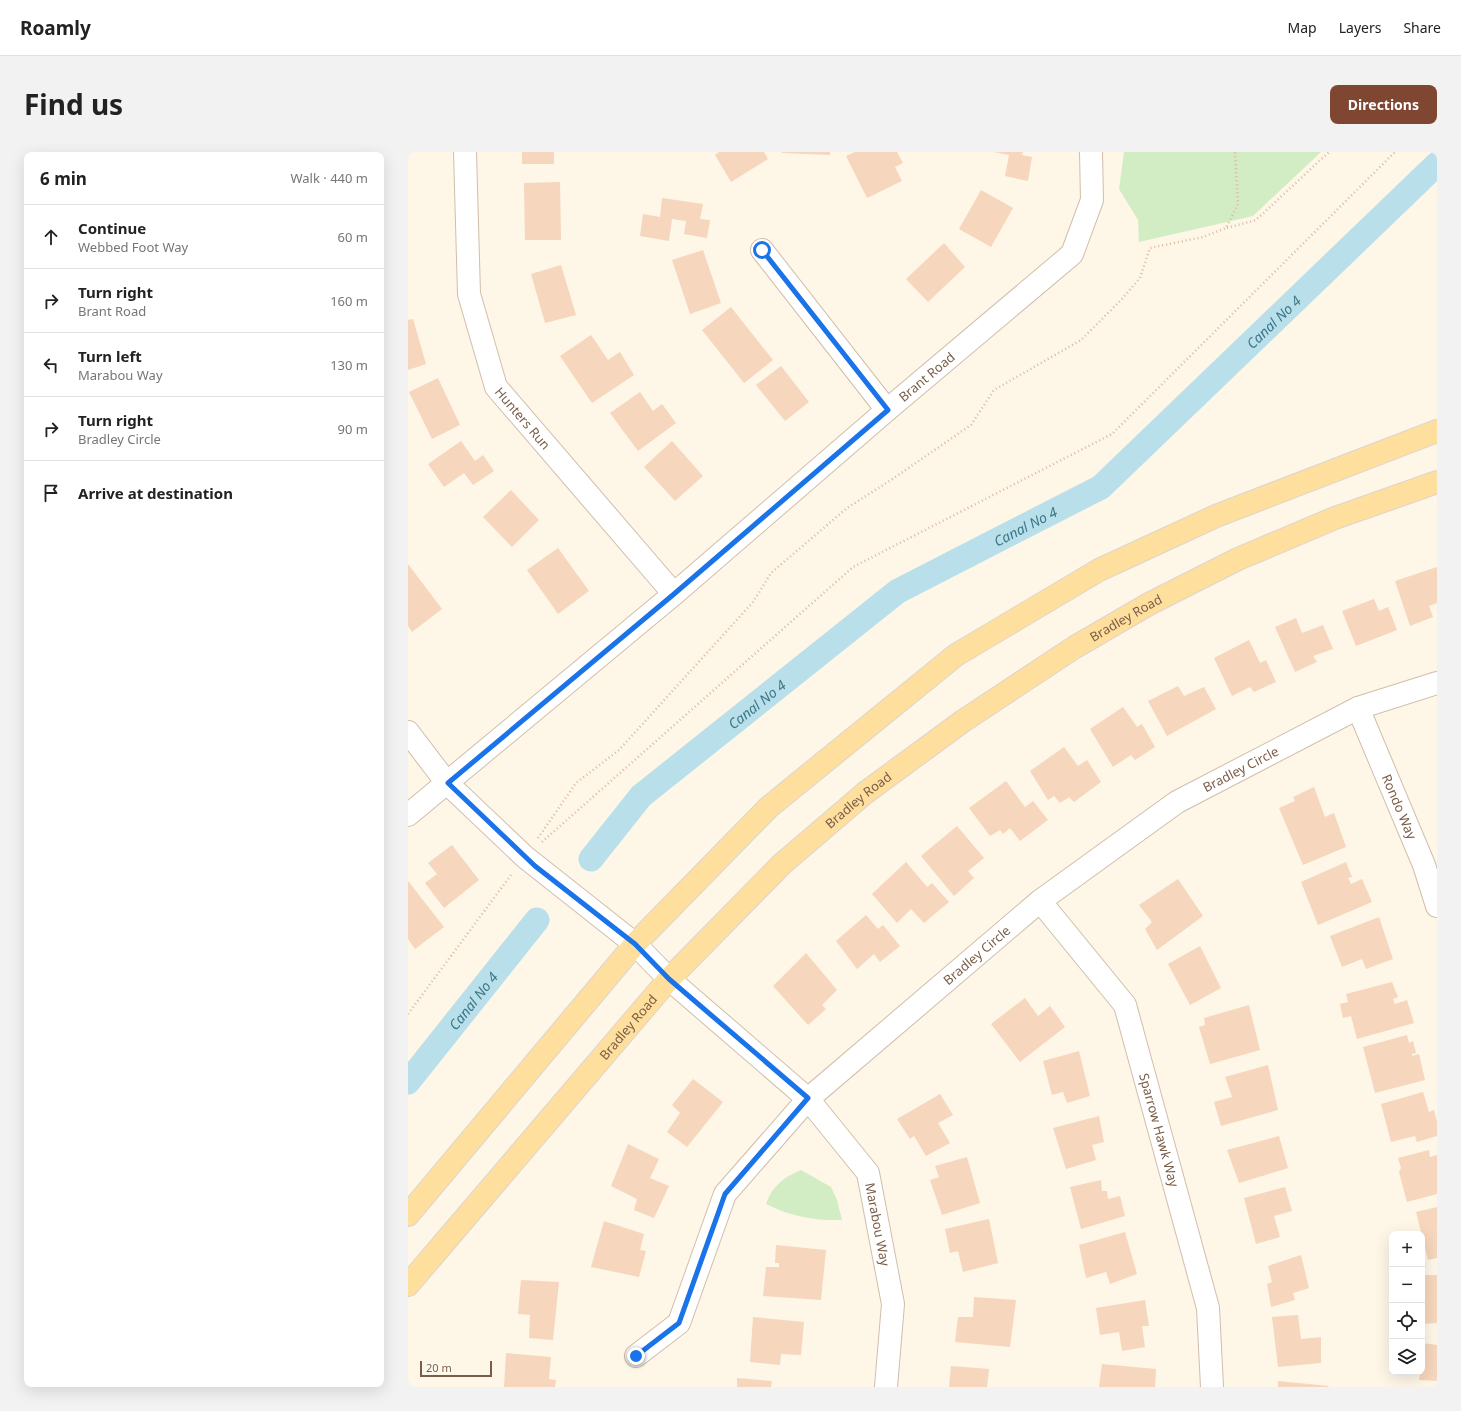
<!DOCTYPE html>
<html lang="en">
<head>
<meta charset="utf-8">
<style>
  body { margin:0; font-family:"Noto Sans",sans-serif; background:#f2f2f2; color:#222 }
  .controls { position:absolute; right:12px; bottom:12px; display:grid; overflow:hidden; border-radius:8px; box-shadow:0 4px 16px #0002 }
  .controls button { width:36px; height:36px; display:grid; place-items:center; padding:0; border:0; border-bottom:1px solid #e0e0e0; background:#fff; color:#222; font:20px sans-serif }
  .scale { position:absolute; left:12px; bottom:10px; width:72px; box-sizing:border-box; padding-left:4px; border:2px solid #7a5d48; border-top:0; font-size:11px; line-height:14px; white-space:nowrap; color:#7a5d48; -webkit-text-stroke:3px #fff9ef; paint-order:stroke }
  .stop { position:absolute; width:12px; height:12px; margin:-9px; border:3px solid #1a73e8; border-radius:50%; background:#fff }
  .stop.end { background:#1a73e8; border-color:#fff; box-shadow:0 1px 4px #0008 }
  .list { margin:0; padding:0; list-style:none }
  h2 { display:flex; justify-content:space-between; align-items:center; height:52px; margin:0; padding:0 16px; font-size:17px }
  h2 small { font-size:13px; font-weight:400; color:#767676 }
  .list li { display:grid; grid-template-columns:26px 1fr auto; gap:12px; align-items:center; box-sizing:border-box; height:64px; padding:0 16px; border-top:1px solid #e0e0e0 }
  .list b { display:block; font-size:15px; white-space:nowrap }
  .list p { margin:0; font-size:13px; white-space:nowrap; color:#767676 }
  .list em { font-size:13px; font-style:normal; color:#767676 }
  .icon { flex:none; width:22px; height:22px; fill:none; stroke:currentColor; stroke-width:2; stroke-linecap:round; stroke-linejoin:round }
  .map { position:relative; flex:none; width:1029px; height:1235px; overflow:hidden; border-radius:8px }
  header { display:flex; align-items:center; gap:24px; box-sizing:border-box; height:56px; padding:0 20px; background:#fff; border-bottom:1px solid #e0e0e0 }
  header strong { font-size:19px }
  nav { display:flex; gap:22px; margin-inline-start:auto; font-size:14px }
  .intro { display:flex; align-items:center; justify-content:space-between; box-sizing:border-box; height:96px; padding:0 24px }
  h1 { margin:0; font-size:28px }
  .button { padding:10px 18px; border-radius:8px; background:#7f4631; color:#fff; font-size:14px; font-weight:700 }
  main { display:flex; gap:24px; padding:0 24px }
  aside { flex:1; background:#fff; border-radius:8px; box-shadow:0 4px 16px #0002 }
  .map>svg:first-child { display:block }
</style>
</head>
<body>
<header>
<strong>Roamly</strong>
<nav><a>Map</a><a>Layers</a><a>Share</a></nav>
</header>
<div class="intro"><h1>Find us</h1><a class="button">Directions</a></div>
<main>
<aside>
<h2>6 min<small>Walk · 440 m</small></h2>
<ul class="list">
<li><svg class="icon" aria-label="ahead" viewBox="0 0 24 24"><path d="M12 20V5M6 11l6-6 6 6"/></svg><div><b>Continue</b><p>Webbed Foot Way</p></div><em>60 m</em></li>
<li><svg class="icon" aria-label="right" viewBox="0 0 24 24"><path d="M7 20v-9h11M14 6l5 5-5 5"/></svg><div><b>Turn right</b><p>Brant Road</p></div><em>160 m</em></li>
<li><svg class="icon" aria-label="left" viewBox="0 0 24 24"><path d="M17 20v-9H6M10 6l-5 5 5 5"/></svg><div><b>Turn left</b><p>Marabou Way</p></div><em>130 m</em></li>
<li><svg class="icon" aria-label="right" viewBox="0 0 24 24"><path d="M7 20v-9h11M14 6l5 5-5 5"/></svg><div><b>Turn right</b><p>Bradley Circle</p></div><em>90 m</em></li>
<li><svg class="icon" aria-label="arrive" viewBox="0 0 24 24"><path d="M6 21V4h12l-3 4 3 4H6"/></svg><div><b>Arrive at destination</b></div></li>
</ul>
</aside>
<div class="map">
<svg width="1029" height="1235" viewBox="0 0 1029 1235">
  <rect width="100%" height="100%" fill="#fef6e7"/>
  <!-- green -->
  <g fill="#d2edc3">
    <path d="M716,0H913L845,64L731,90L730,68L711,37Z"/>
    <path d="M393,1018L423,1035L429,1048L434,1068C408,1069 381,1064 358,1052C364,1034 376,1025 393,1018Z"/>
  </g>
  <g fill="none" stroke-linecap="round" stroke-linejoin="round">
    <!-- canal -->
    <g stroke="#b9e0ea" stroke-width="25">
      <path id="s1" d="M183,707L233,644L490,439L693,335L1029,12"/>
      <path id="s2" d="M0,930L129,768"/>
    </g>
  </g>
  <!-- building -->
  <g fill="#f6d6bc">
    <rect x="114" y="0" width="32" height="12"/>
    <path d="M311,0H356L360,7L323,30L307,3Z"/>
    <path d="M374,0H422V3L374,1Z"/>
    <path d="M447,0H489L495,11L487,15L494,29L459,46L438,4Z"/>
    <path d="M586,0H615L614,3L624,5L620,29L597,24L601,3Z"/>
    <path d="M152,30L153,88H117L116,31Z"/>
    <path d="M573,38L605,56L583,95L551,77Z"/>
    <path d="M254,46L295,52L292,67L302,68L299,86L276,82L278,69L264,67L261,89L232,84L235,62L252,65Z"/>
    <path d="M536,91L557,115L520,150L498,127Z"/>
    <path d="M295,98L313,151L282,162L264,108Z"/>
    <path d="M153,113L168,163L137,171L123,122Z"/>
    <path d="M323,155L365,208L336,231L294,178Z"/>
    <path d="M5,167L18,212L0,218V168Z"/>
    <path d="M183,183L200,208L212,200L226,223L184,251L152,204Z"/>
    <path d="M373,214L401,250L377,269L348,233Z"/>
    <path d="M30,226L52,273L24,287L1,240Z"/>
    <path d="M232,240L245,259L254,252L268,271L230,299L202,261Z"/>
    <path d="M53,289L67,309L75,303L86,319L65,333L56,321L36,335L20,312Z"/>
    <path d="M264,289L295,324L267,349L236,315Z"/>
    <path d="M103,338L131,368L104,395L75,365Z"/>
    <path d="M150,396L181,439L150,462L119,418Z"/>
    <path d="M0,412L34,457L4,480L0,474Z"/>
    <path d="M1029,415V451L1021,454L1025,465L1002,474L987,429Z"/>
    <path d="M966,447L971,459L980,455L989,478L948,494L934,459Z"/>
    <path d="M888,466L894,481L915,473L925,497L905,504L909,510L887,520L867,475Z"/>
    <path d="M841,488L852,511L858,508L868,530L846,540L842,535L824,544L806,506Z"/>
    <path d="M770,534L776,544L796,535L808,557L759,584L740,549Z"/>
    <path d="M715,555L729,575L734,572L747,595L727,608L723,603L705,615L682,577Z"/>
    <path d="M656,595L670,614L679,608L693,630L666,650L661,645L652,651L646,644L640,648L622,619Z"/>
    <path d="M598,629L617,655L625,649L640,668L612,689L602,676L595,682L592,678L582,684L561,656Z"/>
    <path d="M906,635L917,665L926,661L938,695L895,713L871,656L887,649L885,645Z"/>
    <path d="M549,674L576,706L560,719L566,726L546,744L513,704Z"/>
    <path d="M44,693L71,728L36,756L17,731L29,722L20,711Z"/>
    <path d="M498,710L519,735L524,731L541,750L516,771L503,757L489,771L464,742Z"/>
    <path d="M938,710L944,725L940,726L943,732L954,727L964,750L910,773L893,730Z"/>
    <path d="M770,727L795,764L749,798L737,777L744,770L731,753Z"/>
    <path d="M0,729L36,775L7,797L0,787Z"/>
    <path d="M458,763L470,777L475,773L492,794L472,810L466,802L449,817L428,789Z"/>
    <path d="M971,765L985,807L958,817L954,807L934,815L922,784Z"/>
    <path d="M792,794L813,836L782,853L760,812Z"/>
    <path d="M398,801L429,838L414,853L418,857L400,873L365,834Z"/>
    <path d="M984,830L990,845L985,847L987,852L999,848L1006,871L949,887L943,864L935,866L932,852L940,850L938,842Z"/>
    <path d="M617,846L630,864L642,854L657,875L612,910L583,872Z"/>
    <path d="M841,853L852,898L802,912L791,875L797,873L796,866Z"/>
    <path d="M999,883L1001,891L1005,889L1008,901L1004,902V904L1011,902L1017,928L967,941L955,895Z"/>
    <path d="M671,899L682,944L659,951L655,940L644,943L635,909Z"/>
    <path d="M860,913L870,958L813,974L806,950L824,945L817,925Z"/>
    <path d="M285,927L315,950L279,995L259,980L272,961L264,953Z"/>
    <path d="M1015,940L1021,960L1026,958L1029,970V984L1009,990L1007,984L983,990L973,952Z"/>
    <path d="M532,942L545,963L530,971L542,991L518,1004L506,984L502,987L489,967Z"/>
    <path d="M691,964L696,990L684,993L688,1008L658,1017L645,976Z"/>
    <path d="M871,984L880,1016L831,1031L819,998Z"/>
    <path d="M220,992L251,1007L242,1026L261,1034L246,1066L226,1058L229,1047L203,1034Z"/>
    <path d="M1021,998L1022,1005L1029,1003V1042L999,1050L991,1020L993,1016L990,1006Z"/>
    <path d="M559,1005L572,1051L534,1063L522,1028L531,1025L527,1014Z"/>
    <path d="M693,1028L694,1039H699L700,1047L712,1044L717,1064L673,1077L662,1035Z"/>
    <path d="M877,1035L884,1059L866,1064L872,1085L848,1092L836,1046Z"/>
    <path d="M1029,1055V1106L1020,1108L1008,1060Z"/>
    <path d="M581,1067L590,1111L555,1120L550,1099L542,1101L537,1077Z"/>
    <path d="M196,1069L236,1082L232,1098L238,1099L231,1125L183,1115Z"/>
    <path d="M717,1080L729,1122L702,1132L698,1120L678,1126L671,1093Z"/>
    <path d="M368,1093L418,1098L413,1148L355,1144L358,1115H371V1111H367Z"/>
    <path d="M893,1103L901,1136L885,1141L887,1148L863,1155L859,1132L864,1130L860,1114Z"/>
    <path d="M1014,1123H1029V1171L1014,1172Z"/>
    <path d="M113,1128L151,1130L145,1188L121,1186L122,1163L110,1162Z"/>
    <path d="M566,1145L608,1148L602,1195L547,1190L550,1165H565Z"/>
    <path d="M737,1148L741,1174H734L737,1195L714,1199L711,1180L692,1183L688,1156Z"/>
    <path d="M890,1163L893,1187L913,1185V1211L870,1215L864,1165Z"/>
    <path d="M345,1165L396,1170L393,1203L373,1202L372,1213L342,1210Z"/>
    <path d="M1014,1191L1029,1193V1229L1011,1228L1012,1220H1014Z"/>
    <path d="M98,1201L143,1205L141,1227L148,1228L147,1235H96Z"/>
    <path d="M694,1212L748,1217L747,1235H691Z"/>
    <path d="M543,1214L581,1217L579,1235H541Z"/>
    <path d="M329,1226L364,1229L363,1235H329Z"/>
    <path d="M870,1229L921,1234L920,1235H870Z"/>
  </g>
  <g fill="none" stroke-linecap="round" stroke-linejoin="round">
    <defs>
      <g id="street">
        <path id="s3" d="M57,0L61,142L88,235L266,442"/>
        <path d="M354,98L479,258"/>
        <path id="s4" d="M950,556L1016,713L1029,754"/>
        <path id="s5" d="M0,580L39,631L117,705L227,792L261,827L400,947L460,1021L485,1152L478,1235"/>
        <path id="s6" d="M0,663L266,442L479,258L664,102L684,48L683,0"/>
        <path id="s7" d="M632,749L717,853L800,1156L804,1235"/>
        <path id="s8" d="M228,1204L271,1171L317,1042L400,947L632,749L769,650L950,556L1029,531"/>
      </g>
      <g id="primary">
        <path d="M0,1063L227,792L361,655L548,503L691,418L808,364L1029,279"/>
        <path id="s9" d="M0,1133L261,827L374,712L457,641L555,569L667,495L741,452L830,407L927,366L1029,330"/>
      </g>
    </defs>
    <!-- street casing -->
    <use href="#street" stroke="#d1beab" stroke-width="24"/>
    <!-- primary casing -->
    <use href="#primary" stroke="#dcd5cf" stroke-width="24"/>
    <!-- path -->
    <g stroke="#dbb99e" stroke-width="2.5" stroke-dasharray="1 3" stroke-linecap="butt">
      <path d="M819,76L848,68L921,0"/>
      <path d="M130,686L168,631L211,598L345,450L363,421L439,356L483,328L563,273L586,238L673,188L713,148L732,126L742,96L795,85L818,76L830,52L827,0"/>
      <path d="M134,690L445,415L704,282L987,0"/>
      <path d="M0,862L103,723"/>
    </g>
    <!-- street -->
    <use href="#street" stroke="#fff" stroke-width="22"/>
    <!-- primary -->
    <use href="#primary" stroke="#ffdf9d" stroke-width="22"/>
  </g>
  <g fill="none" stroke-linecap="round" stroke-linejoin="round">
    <!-- route -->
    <path stroke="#1a73e8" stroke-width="5" d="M228,1204L271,1171L317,1042L400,946L261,827L227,792L127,714L40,631L266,442L480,258L354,98"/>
  </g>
  <g text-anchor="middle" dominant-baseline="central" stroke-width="3" stroke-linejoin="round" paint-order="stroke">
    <!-- street labels -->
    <g font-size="13" fill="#7a5d48" stroke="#fff9ef">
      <text stroke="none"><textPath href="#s6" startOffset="679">Brant Road</textPath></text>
      <text stroke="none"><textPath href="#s3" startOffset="280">Hunters Run</textPath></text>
      <text stroke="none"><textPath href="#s9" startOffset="987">Bradley Road</textPath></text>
      <text stroke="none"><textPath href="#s8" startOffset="863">Bradley Circle</textPath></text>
      <text stroke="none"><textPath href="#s9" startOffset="663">Bradley Road</textPath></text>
      <text stroke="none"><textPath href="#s4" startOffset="107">Rondo Way</textPath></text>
      <text stroke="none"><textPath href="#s8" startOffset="539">Bradley Circle</textPath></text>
      <text stroke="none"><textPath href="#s9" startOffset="339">Bradley Road</textPath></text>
      <text stroke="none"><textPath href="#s7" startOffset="264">Sparrow Hawk Way</textPath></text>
      <text stroke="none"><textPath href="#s5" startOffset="692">Marabou Way</textPath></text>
    </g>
    <!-- water labels -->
    <g font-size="14" font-style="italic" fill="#3d7787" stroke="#fff9ef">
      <text stroke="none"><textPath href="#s1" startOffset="876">Canal No 4</textPath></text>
      <text stroke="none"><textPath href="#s1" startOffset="552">Canal No 4</textPath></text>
      <text stroke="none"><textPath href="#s1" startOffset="228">Canal No 4</textPath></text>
      <text stroke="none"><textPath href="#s2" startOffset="104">Canal No 4</textPath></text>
    </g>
  </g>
</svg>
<div class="controls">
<button>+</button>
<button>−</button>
<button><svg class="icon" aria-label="locate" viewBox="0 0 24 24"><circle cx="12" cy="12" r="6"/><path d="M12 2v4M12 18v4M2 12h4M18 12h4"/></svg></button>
<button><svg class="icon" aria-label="layers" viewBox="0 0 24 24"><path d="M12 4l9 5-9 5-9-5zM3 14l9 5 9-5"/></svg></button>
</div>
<div class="scale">20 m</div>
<div class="stop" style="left:354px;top:98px"></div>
<div class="stop end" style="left:228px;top:1204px"></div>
</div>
</main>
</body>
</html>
